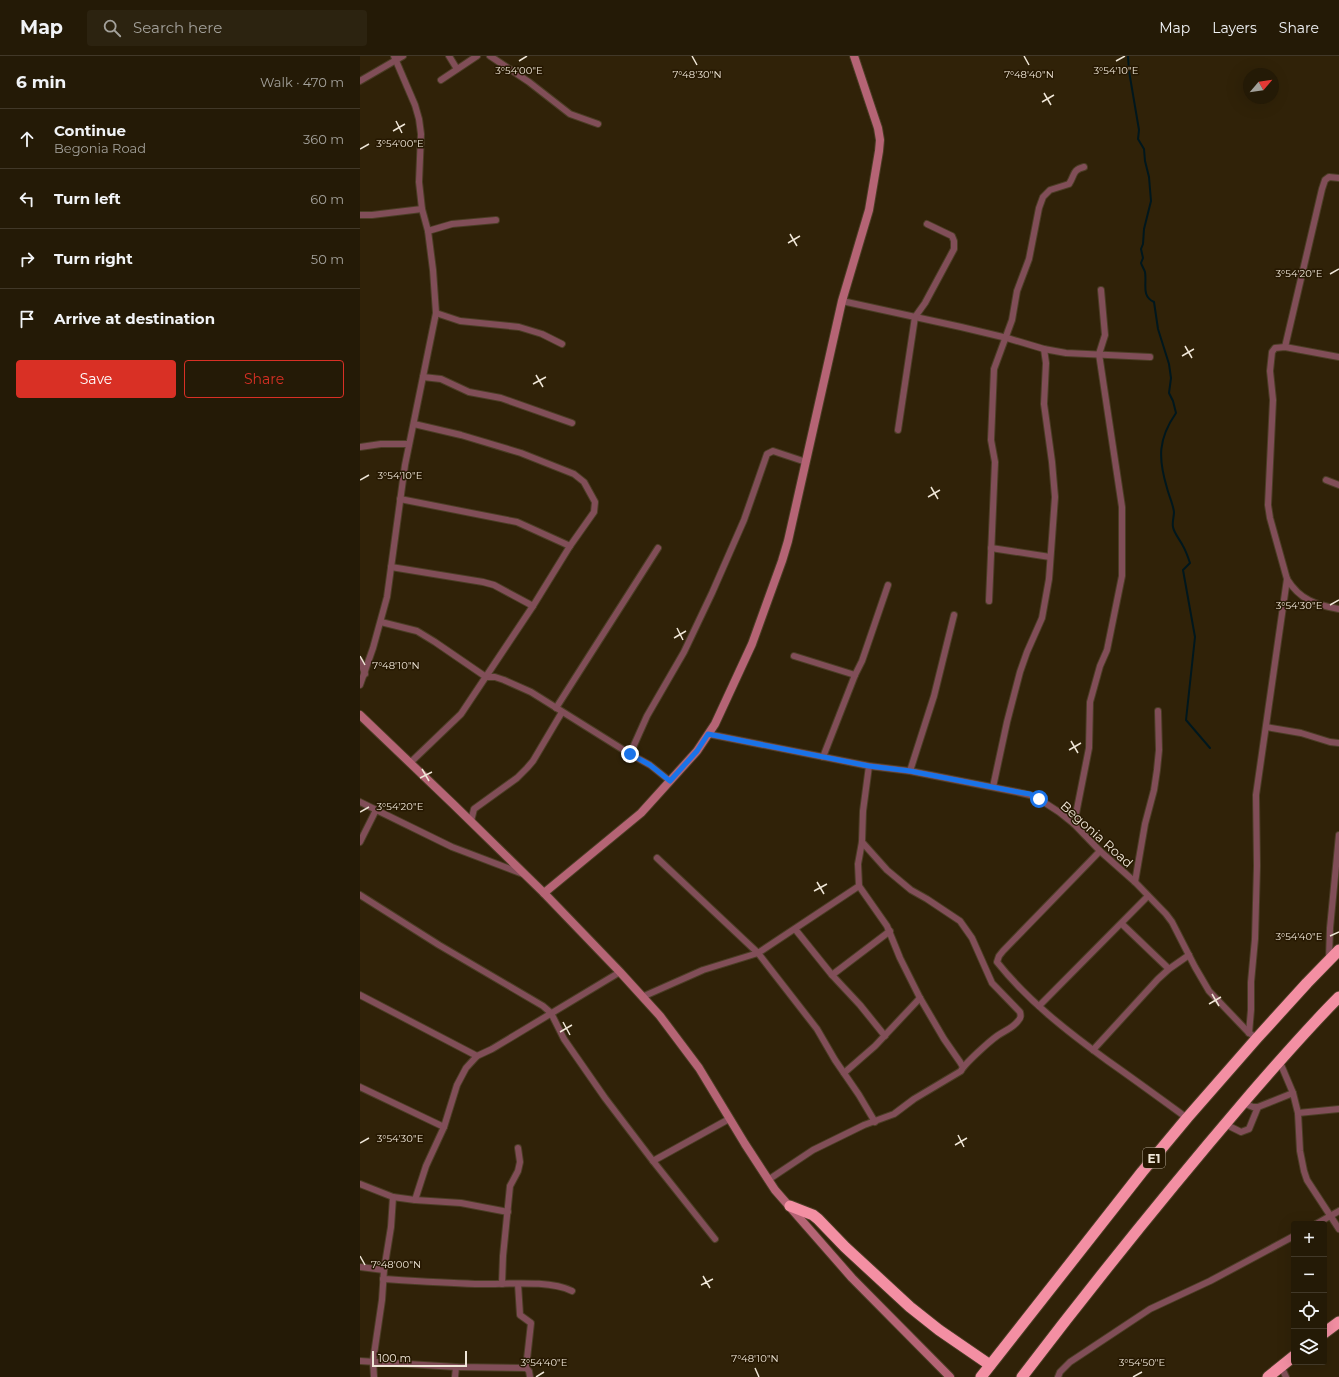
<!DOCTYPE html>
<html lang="en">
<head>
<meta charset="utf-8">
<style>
  body { margin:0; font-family:Montserrat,sans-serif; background:#2c2310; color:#f1f3f6 }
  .controls { position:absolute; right:12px; bottom:12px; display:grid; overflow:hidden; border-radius:4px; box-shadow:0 4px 16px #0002 }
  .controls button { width:36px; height:36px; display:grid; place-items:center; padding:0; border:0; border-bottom:1px solid #413828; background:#241a06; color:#f1f3f6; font:20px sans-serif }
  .compass { position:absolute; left:883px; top:12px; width:36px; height:36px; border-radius:50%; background:#241a06; box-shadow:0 4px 16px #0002; rotate:61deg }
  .scale { position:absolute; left:12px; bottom:10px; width:95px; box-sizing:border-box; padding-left:4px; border:2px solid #efe6d7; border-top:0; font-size:11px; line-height:14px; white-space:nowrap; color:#efe6d7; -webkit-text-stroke:3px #261801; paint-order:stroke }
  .stop { position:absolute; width:12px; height:12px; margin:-9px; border:3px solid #1a73e8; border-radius:50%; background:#fff }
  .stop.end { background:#1a73e8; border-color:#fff; box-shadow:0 1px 4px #0008 }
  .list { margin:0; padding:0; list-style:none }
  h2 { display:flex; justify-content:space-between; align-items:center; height:52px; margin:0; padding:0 16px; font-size:17px }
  h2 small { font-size:13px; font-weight:400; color:#a3a19b }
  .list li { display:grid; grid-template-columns:26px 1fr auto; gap:12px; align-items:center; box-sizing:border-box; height:60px; padding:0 16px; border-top:1px solid #413828 }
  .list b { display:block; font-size:15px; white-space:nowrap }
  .list p { margin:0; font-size:13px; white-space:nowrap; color:#a3a19b }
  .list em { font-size:13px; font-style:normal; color:#a3a19b }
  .actions { display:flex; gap:8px; padding:12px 16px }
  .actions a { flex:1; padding:9px 0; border:1px solid #d93025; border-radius:4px; text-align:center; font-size:14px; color:#d93025 }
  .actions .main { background:#d93025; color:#fff }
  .icon { flex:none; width:22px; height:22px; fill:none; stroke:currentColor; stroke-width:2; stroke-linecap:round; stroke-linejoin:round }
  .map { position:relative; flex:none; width:979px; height:1321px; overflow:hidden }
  header { display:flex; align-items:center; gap:24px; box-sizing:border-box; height:56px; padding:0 20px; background:#241a06; border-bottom:1px solid #413828 }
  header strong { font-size:19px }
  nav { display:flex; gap:22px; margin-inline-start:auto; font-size:14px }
  .search { width:280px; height:36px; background:#2c2310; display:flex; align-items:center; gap:10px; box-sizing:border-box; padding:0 14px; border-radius:4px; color:#a3a19b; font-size:15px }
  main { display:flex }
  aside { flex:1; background:#241a06 }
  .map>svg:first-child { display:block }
</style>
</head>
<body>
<header>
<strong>Map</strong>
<div class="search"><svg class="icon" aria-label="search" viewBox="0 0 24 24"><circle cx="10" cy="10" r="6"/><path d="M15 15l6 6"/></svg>Search here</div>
<nav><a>Map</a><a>Layers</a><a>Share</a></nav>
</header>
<main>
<aside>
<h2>6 min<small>Walk · 470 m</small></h2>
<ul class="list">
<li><svg class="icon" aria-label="ahead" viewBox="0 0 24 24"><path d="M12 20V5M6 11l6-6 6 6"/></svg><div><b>Continue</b><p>Begonia Road</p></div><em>360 m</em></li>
<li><svg class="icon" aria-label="left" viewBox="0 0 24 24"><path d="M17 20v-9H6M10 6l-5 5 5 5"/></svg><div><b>Turn left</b></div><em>60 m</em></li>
<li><svg class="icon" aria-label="right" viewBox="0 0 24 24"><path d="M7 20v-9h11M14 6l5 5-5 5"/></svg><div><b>Turn right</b></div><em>50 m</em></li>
<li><svg class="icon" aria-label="arrive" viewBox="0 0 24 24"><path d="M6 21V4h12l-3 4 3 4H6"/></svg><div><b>Arrive at destination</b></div></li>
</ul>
<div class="actions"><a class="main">Save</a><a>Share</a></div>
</aside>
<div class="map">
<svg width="979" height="1321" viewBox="0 0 979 1321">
  <rect width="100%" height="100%" fill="#302208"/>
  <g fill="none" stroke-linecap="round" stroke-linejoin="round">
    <!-- stream -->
    <path stroke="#00171d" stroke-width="2" d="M768,0L769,15L779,74L778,83L784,93L785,105L789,121L791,145L784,173L783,188L781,193L783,202L781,207C782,210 784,213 785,216C787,228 781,240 794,246L798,273L809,308L811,322L809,337L813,345L816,357C798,383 798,402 807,432C809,440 813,448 814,456C814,461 812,466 813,471C814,477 820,484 823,490C826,495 828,501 830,507L823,514L835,581L826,664L850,692"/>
    <defs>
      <g id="street">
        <path d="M89,0L97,13"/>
        <path d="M130,0L169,26L210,58L238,68"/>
        <path d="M81,24L117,0"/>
        <path d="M0,25L43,0"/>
        <path d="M0,159H12L62,153"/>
        <path d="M68,175L92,168L136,164"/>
        <path d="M482,245L601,271L647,282L684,293L706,297L790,301"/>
        <path d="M76,257L100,265L159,271L182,278L202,288"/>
        <path d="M925,291L962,133L965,124L969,121L979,122"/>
        <path d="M979,301L925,291L915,292L912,296L910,315L913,344L908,449L910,462L927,523C940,544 956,549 979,553"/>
        <path d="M63,321L81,323L109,336L141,342L212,367"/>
        <path d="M538,374L555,261L565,247L594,193V185L592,180L567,168"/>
        <path d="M0,391L21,388H49"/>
        <path d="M966,424L979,429"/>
        <path d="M40,443L157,466L210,490"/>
        <path d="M631,492L690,501"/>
        <path d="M31,511L123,526L134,529L173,550"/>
        <path d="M629,545L635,406L631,384L634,313L652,264L657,235L669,203L679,152L683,141L690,134L709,128C715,119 712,114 724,111"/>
        <path d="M21,566L57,575L75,586L126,621H135L144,624L171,636L270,698L290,709L310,725"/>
        <path d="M434,600L495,619"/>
        <path d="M0,605L5,618"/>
        <path d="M0,629L13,592L27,541L45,409L76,257L73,214L68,175L62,153L59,126L61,78L59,63L55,49L34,0"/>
        <path d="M196,652L298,492"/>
        <path d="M906,671L941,677L970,686L979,687"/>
        <path d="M348,678L509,710L550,715L657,736L670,739L679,743L699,756L714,768L740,795L775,826L806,858L812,866L835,911L849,935L889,977L897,982"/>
        <path d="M270,698L287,660L324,596L352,537L384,464L407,398L413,395L446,406"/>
        <path d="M463,701L495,619L502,605L528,529"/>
        <path d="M50,707L101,658L173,550L210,490L234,456L235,446L224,426L214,418L161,397L101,379L54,368"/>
        <path d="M509,710L503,755L502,786L498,808L499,830L527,870L540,902L560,942L584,983L600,1006L603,1011"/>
        <path d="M550,715L574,640L594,559"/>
        <path d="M633,731L647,666L660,616L667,596L682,562L689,523L695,441L692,406L684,348L686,307L684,293"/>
        <path d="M0,746L92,791L163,818"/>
        <path d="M111,765L114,753L157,722L167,712L173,705L202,656"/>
        <path d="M714,768L729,692L730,646L740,610L747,594L762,520V451L739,298L745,279L741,234"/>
        <path d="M0,786L16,754"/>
        <path d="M740,795L643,895L639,900L637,906C668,945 708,976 748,1005C775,1024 801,1043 827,1062"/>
        <path d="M775,826L785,768L794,734L797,714L799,694L798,655"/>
        <path d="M499,830L398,897L457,973L475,1004L499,1039L515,1066"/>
        <path d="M0,839L79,889L183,950L191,957L204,983L245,1042L293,1105L355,1183"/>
        <path d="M762,868L809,913"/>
        <path d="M435,873L472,919L500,949L525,980"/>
        <path d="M969,903L970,872L979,779"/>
        <path d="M472,919L530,875"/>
        <path d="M0,939L117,1000"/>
        <path d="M282,941L343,914L398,897L297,802"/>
        <path d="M679,950L788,840"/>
        <path d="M889,977L891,954V926L895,883L897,810L896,739L927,523"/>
        <path d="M733,994L798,923L809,913L829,899"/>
        <path d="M919,1004L933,1037L938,1057L940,1095L944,1115L947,1124L979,1173"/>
        <path d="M484,1017L515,990L560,942"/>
        <path d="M0,1031L84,1071"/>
        <path d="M883,1047L893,1051H898L933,1037"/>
        <path d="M938,1057L979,1053"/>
        <path d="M865,1068L881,1076L889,1073L898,1051"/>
        <path d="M293,1105L369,1063"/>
        <path d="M408,1124L453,1094L504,1069L534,1058L554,1043L601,1015C604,1008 630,985 637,980C644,975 653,972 658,965C661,962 661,960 660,956L632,927L612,882L600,865L567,843L551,834L527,814L502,786"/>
        <path d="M0,1128L33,1141L55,1144L101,1147L148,1156"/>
        <path d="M55,1144L66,1110L84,1071L97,1029L106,1012L117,1000L132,993L260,916"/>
        <path d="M956,1168L979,1155"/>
        <path d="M0,1211L24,1214"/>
        <path d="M23,1223C54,1225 84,1227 115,1228C143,1229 187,1223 212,1235"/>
        <path d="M142,1228L143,1200L150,1130L158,1115L160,1106L158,1092"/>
        <path d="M158,1228L160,1259L171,1267L166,1312"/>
        <path d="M0,1305L96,1311L166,1312L169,1315L170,1321"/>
        <path d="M921,1310L926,1321"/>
        <path d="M14,1321L13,1305L22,1244L24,1214L31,1171L33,1141"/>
        <path d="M95,1321L96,1311"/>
        <path d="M698,1321L700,1316L710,1306L790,1253L850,1225L934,1180"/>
      </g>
      <g id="secondary">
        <path d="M0,659L93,748L184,837L260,916L300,960L339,1012L385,1088L415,1134L492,1222L590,1321"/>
        <path d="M184,837L281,757L337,695L355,668L392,588L422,505L428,485L482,245L509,154L519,95L520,84L518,72L494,0"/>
      </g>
      <g id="highway">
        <path d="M430,1150L453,1159L458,1163L485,1191L550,1251L579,1274L630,1309"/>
        <path d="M964,1277L979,1266"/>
        <path d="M621,1321L782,1116L827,1062L897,982L947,927L979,894"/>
        <path d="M662,1321C733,1228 807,1136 883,1047C914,1011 945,975 979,941"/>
        <path d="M908,1321L934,1300"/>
      </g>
    </defs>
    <!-- street casing -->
    <use href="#street" stroke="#4b3d25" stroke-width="8"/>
    <!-- secondary casing -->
    <use href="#secondary" stroke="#4b3d25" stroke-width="10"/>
    <!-- highway casing -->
    <use href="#highway" stroke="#4b3d25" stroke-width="13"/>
    <!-- street -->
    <use href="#street" stroke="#814e58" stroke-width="6"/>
    <!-- secondary -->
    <use href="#secondary" stroke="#b56475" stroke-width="8"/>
    <!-- highway -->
    <use href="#highway" stroke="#f38fa3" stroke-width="11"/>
  </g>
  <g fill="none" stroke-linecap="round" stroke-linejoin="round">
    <!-- route -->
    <path stroke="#1a73e8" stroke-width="5" d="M270,698L290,709L310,725L337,695L348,678L509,710L550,715L658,736L670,738L679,743"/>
  </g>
  <!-- ticks -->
  <path fill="none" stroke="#efe6d7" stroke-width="1.5" d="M332,0L337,9M664,0L669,9M159,5L167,0M756,5L765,0M684,37L691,49M682,46L694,39M36,65L42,77M33,75L45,68M0,93L9,88M430,178L437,190M428,187L440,180M970,218L979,213M825,290L832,302M822,300L834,293M176,319L183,331M173,328L186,321M0,424L9,419M571,431L578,443M568,441L580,434M970,549L979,544M317,572L323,584M314,582L326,575M0,600L5,609M711,685L718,697M709,694L721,687M62,713L69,725M60,722L72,716M0,756L9,751M457,826L464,838M454,835L467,828M970,880L979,876M852,938L859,950M849,948L861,941M203,966L210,979M200,976L212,969M598,1079L604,1091M0,1087L9,1082M595,1089L607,1082M0,1200L5,1209M343,1220L350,1232M341,1229L353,1223M395,1312L399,1321M176,1321L184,1316M773,1321L782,1316"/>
  <g text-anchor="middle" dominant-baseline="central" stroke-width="3" stroke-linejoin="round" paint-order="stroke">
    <!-- shield labels -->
    <rect fill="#261801" stroke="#b3a897" stroke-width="1" x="783" y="1092" width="22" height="20" rx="3"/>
    <g font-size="12" font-weight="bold" fill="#efe6d7">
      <text x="794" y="1102">E1</text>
    </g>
    <!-- street labels -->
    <g font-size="13" fill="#efe6d7" stroke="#261801">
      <text transform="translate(737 778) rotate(42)">Begonia Road</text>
    </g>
  </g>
  <g font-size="10" text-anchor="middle" fill="#efe6d7" stroke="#261801" stroke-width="3" stroke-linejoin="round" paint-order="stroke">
    <text x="159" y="18">3°54'00"E</text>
    <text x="756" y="18">3°54'10"E</text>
    <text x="337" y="22">7°48'30"N</text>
    <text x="669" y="22">7°48'40"N</text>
    <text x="40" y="91">3°54'00"E</text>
    <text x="939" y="221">3°54'20"E</text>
    <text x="40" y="423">3°54'10"E</text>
    <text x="939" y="553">3°54'30"E</text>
    <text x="36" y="613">7°48'10"N</text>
    <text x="40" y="754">3°54'20"E</text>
    <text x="939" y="884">3°54'40"E</text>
    <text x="40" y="1086">3°54'30"E</text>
    <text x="36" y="1212">7°48'00"N</text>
    <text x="395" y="1306">7°48'10"N</text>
    <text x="184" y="1310">3°54'40"E</text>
    <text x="782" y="1310">3°54'50"E</text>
  </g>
</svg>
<div class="controls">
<button>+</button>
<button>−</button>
<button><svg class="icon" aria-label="locate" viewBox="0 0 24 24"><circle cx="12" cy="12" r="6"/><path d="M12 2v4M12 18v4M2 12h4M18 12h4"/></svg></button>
<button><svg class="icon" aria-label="layers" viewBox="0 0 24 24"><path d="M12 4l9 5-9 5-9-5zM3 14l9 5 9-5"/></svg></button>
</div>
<svg class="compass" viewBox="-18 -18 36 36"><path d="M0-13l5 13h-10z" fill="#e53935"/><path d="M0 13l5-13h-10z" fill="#a3a19b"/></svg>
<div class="scale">100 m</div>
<div class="stop" style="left:679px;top:743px"></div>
<div class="stop end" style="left:270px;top:698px"></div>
</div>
</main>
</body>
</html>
